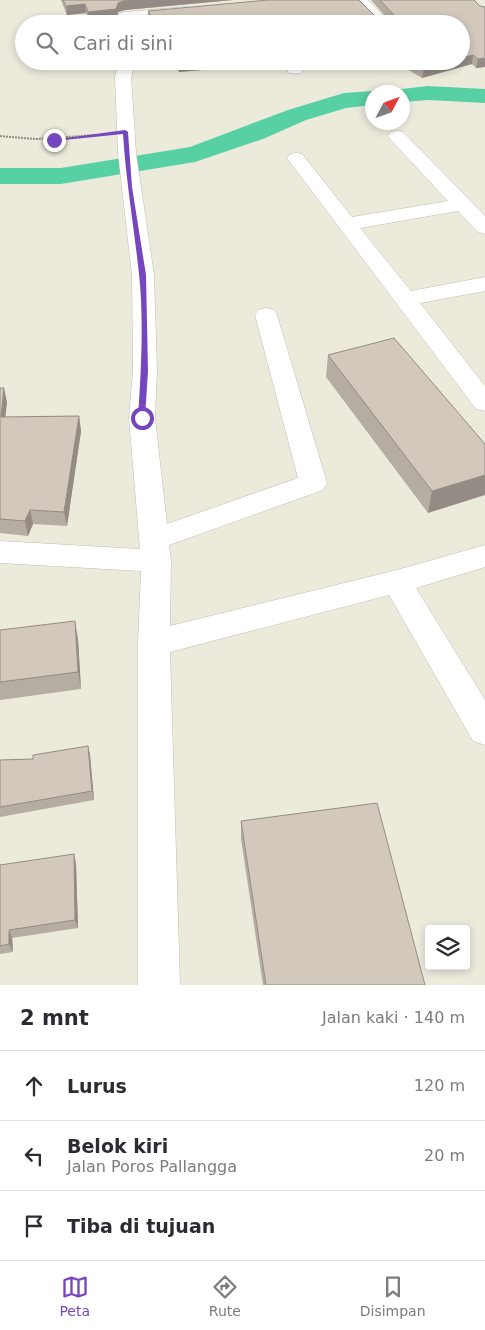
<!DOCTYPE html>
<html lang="id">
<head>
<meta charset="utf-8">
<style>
  body { margin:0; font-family:"DejaVu Sans",sans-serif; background:#f7f7f7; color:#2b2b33 }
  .controls { position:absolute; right:15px; bottom:15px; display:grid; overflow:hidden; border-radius:5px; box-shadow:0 2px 8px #0003 }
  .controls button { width:45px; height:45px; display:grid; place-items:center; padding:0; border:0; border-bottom:1px solid #e1e1e2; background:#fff; color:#2b2b33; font:25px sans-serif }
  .compass { position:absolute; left:365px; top:85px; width:45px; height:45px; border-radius:50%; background:#fff; box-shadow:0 2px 8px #0003; rotate:49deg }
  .stop { position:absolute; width:15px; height:15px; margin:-11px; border:4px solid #7646be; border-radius:50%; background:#fff }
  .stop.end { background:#7646be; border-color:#fff; box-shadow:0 1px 5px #0008 }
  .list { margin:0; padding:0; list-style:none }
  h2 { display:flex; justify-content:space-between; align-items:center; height:65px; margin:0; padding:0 20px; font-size:21px }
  h2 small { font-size:16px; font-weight:400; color:#7c7c81 }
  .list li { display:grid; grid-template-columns:32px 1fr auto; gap:15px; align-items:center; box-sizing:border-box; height:70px; padding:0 20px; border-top:1px solid #e1e1e2 }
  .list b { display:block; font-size:19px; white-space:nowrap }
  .list p { margin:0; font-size:16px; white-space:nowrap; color:#7c7c81 }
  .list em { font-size:16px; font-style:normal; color:#7c7c81 }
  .icon { flex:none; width:28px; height:28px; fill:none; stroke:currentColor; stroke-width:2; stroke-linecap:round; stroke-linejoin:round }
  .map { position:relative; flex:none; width:485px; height:985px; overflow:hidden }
  .search { position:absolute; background:#fff; box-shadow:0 2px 8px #0003; left:15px; right:15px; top:15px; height:55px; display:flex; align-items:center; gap:12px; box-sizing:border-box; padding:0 18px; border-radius:28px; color:#7c7c81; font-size:19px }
  .sheet { height:275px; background:#fff }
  nav { display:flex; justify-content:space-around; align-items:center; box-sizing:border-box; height:70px; border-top:1px solid #e1e1e2; background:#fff; font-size:14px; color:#7c7c81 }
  nav a { display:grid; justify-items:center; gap:2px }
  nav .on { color:#7646be }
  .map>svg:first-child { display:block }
</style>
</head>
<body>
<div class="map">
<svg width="485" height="985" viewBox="0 0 485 985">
  <rect width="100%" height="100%" fill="#eceadb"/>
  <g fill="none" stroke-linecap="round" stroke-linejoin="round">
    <!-- canal -->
    <g fill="#57d0a4" fill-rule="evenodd">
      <path d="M428,86L485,89V103L428,100L402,102V92H391L393,90Z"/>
      <path d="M372,91L380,92H372V105L346,108L306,120L263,139L195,162L61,184H0V168H61L190,147L288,110L344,93Z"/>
    </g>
    <defs>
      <g id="minor">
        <path d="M353,0H368L391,24H376Z"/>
        <path d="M186,7L191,8L193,11L191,14L125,20L120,19L118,16L120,13L125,12Z"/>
        <path d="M119,61H135L131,77L136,153L154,275L157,371L155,418L167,524L298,478L255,315L258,310L266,308L274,310L277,315L327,483L323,490L169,545L171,561L170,626L397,570L485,545V567L416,588L485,700V745L473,741L389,595L170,652L180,985H138V643L141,571L0,563V541L140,549L129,418L133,371L132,275L118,153L115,77Z"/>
        <path d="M281,61H297L303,70L301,73H289Z"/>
        <path d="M397,131L403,132L485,216V234L478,232L458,211L360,228L411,291L485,277V291L420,303L485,386V411L476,409L287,158L290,154L296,153L302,154L352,217L448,201L391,140L388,136L391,132Z"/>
      </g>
    </defs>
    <!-- minor casing -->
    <use href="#minor" stroke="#c0beb0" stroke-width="1"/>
    <!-- path -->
    <path stroke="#8d8c81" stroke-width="2" stroke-dasharray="2 1" stroke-linecap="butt" d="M0,136L36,139L97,135"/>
    <!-- minor -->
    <use href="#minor" fill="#fff" fill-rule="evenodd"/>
  </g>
  <!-- wall -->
  <g fill="#b5aca2">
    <path d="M61,0H233L125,10L118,12L117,18L89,21L86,13L67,15Z"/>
    <path d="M371,0H474L485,67L476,68L472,64L422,78L393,61H461V24H151L148,20V11L386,17Z"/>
    <path d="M173,61H280L279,62L269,63V64L179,72Z"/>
    <path d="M328,355L485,444L428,513L326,377Z"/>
    <path d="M0,388L7,402L5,417L79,416L81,431L67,526L33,524L28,536L0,533Z"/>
    <path d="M0,630L78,639L81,689L0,700Z"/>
    <path d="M88,746L90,755L94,800L0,817V760L33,759Z"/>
    <path d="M241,821L425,985H263L241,839Z"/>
    <path d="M76,863L78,928L12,938L13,952L0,954V865Z"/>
  </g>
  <!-- shaded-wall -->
  <g fill="#948c84">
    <path d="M139,0H233L125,10L118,12L117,18L89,21L88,12L124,1Z"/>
    <path d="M85,4L86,13L67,15L66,6Z"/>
    <path d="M473,55L472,64L422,78L424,68L449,61H461V58Z"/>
    <path d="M485,58V67L476,68L478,59Z"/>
    <path d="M193,61H280L279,62L269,63V64L179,72V62Z"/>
    <path d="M4,388L7,402L4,431L1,417Z"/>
    <path d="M79,416L81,431L67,526L64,512Z"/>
    <path d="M485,475V495L428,513L432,491Z"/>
    <path d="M30,510L33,524L28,536L25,521Z"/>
    <path d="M75,621L78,639L81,689L78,672Z"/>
    <path d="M88,746L90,755L94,800L92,791Z"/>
    <path d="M74,854L76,863L78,928L75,920Z"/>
    <path d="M9,930L12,938L13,952L9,944Z"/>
  </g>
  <!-- building -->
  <g fill="#d3c8bc" stroke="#948c84">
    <path d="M63,0H139L124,1L118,3L116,9L88,12L85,4L66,6Z"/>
    <path d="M268,0H359L375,16L392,17L394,15L380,0H474L480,6L485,7V58L478,59L473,55L461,58V24H156L148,11Z"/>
    <path d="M178,61H193L179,62Z"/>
    <path d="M411,61H449L424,68Z"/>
    <path d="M394,338L485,444V475L432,491L328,355Z"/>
    <path d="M0,388H4L1,417L79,416L64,512L30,510L25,521L0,519Z"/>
    <path d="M75,621L78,672L0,682V630Z"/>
    <path d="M88,746L92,791L0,807V760L33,759V755Z"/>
    <path d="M377,803L425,985H266L241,821Z"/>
    <path d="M74,854L75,920L9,930V944L0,946V865Z"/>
  </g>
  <!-- route -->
  <path fill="#7646be" d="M125,130L128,132L132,187L146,275L148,371L145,418L142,421L138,418C141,373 144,319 139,274C134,227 126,181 123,134L54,141L51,140Z"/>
</svg>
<div class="controls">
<button><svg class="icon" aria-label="layers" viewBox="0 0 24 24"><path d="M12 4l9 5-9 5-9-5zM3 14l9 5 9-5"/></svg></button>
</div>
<svg class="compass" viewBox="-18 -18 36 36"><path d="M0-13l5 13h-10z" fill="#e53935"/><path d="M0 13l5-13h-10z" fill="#7c7c81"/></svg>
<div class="stop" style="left:142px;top:418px"></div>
<div class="stop end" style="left:54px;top:140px"></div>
<div class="search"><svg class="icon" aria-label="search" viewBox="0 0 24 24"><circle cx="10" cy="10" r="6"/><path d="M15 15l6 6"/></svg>Cari di sini</div>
</div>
<section class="sheet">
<h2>2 mnt<small>Jalan kaki · 140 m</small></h2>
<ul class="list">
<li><svg class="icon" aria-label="ahead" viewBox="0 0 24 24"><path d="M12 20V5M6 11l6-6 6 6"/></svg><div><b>Lurus</b></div><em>120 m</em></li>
<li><svg class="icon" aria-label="left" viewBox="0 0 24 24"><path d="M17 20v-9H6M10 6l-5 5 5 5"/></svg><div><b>Belok kiri</b><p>Jalan Poros Pallangga</p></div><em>20 m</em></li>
<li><svg class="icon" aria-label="arrive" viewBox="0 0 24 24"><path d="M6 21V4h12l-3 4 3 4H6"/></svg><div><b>Tiba di tujuan</b></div></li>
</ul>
</section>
<nav>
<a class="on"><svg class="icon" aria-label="map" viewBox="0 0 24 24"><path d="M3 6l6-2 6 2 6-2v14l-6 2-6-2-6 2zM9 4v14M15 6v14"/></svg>Peta</a>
<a><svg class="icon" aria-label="directions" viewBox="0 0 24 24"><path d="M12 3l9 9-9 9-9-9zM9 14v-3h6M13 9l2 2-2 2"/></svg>Rute</a>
<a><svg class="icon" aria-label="saved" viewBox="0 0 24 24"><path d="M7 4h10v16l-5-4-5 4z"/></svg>Disimpan</a>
</nav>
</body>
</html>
